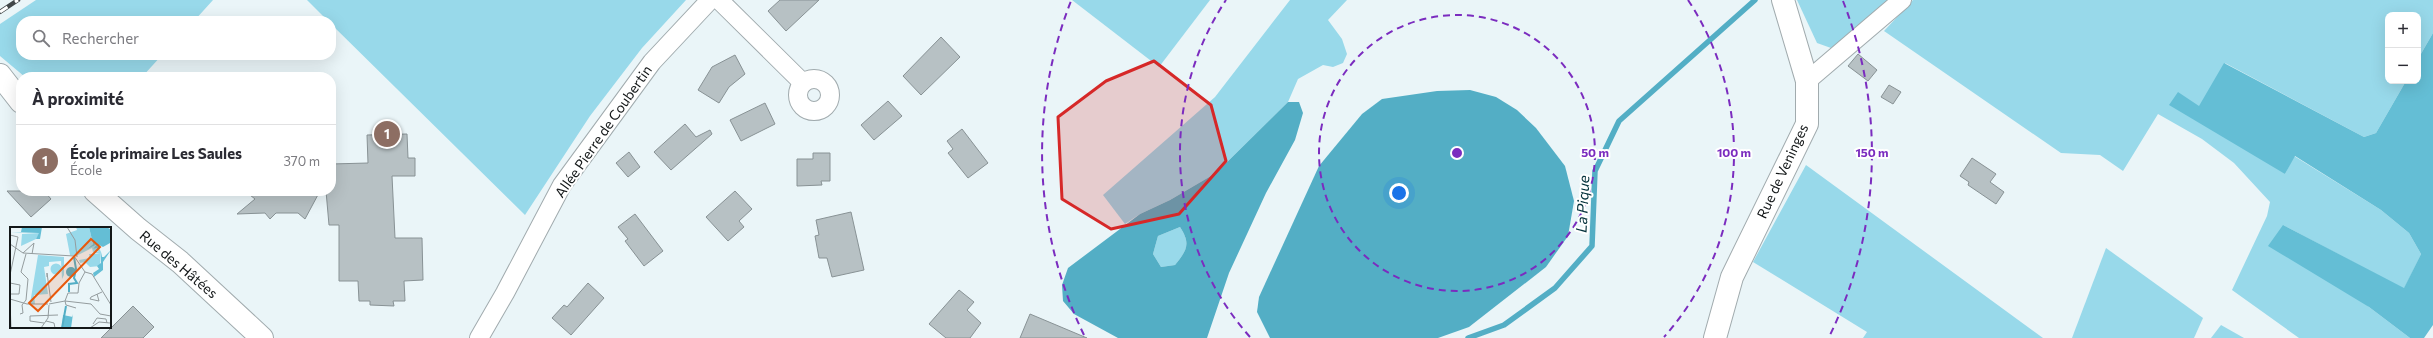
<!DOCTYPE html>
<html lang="fr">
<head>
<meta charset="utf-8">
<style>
  body { margin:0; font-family:Commissioner,sans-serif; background:#f7f7f7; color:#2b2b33 }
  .controls { position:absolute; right:12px; top:12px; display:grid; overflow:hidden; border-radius:8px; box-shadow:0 4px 16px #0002 }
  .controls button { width:36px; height:36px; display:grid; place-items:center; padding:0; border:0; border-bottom:1px solid #e1e1e2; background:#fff; color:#2b2b33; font:20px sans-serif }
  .you { position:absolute; left:1399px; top:193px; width:14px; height:14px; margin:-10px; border:3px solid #fff; border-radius:50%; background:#1a73e8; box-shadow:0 0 0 6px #1a73e833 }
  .badge { display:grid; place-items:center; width:26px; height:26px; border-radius:50%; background:#db2777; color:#fff; font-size:13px; font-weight:700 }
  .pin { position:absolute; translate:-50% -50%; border:2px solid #fff; box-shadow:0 1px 4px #0006 }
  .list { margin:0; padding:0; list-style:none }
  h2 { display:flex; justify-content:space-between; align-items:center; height:52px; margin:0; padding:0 16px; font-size:17px }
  h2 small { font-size:13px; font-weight:400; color:#7c7c81 }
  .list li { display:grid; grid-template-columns:26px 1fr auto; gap:12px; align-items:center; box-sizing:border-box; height:72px; padding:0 16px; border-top:1px solid #e1e1e2 }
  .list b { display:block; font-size:15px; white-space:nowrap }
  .list p { margin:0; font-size:13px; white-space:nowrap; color:#7c7c81 }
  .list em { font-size:13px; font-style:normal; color:#7c7c81 }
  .icon { flex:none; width:22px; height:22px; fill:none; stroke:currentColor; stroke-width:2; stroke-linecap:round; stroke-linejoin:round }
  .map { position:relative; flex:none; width:2433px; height:338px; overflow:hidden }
  .search { position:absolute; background:#fff; box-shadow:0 4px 16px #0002; left:16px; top:16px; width:320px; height:44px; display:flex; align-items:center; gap:10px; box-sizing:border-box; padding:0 14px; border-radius:16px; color:#7c7c81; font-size:15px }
  .panel { position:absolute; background:#fff; box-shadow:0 4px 16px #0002; left:16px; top:72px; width:320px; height:124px; border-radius:16px }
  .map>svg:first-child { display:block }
</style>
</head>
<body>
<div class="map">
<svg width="2433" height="338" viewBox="0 0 2433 338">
  <rect width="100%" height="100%" fill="#eaf5f8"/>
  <!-- green -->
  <g fill="#98d9ea">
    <path d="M36,0H213L194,21H21V55H162L142,77H25L0,56V24Z"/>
    <path d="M307,0H686L642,48L590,116L525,215L331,24V21H328Z"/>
    <path d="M1072,0H1210L1159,67Z"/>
    <path d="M1290,0H1347L1328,20L1342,39L1347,54L1343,63L1333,67L1323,65L1298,79L1288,102L1216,173L1170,200L1140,214L1125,224L1103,195L1215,97Z"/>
    <path d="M1797,0H1888L1841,42L1831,48L1817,43Z"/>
    <path d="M1913,0H2433V33L2418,59V15H2388V81H2406L2376,133L2364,137L2225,63L2285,174L2294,156L2381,210L2409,233L2421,254L2404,289L2283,225L2369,307L2410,338H2299L2232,290L2267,216L2270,202L2234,163L2202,139L2158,114L2123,171L2100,155L2061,153L1884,31Z"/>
    <path d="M1806,165L2043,338H1863L1867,332L1753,262Z"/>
    <path d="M1180,227C1191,244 1187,250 1175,265L1161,267L1153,254L1158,236Z"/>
    <path d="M2106,248L2203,318L2194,338H2072Z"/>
    <path d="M2221,325L2244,338H2211Z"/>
  </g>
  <!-- forest -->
  <path fill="#64bed5" d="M2433,33V325L2424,338H2410L2369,307L2268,246L2283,225L2404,288L2421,254L2409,233L2381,210L2295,156L2285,174L2169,105L2178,92L2199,106L2224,63L2364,137L2376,133L2406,81H2418V59Z"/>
  <!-- water -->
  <g fill="#53aec5" fill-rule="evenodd">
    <path d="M1470,90L1496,97L1517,110L1536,128L1565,166L1574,201L1568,236L1546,267L1469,327L1438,338H1270L1257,312L1259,297L1319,166L1362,114L1382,99L1437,91Z"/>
    <path d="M1288,102H1299L1303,113L1295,140L1266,193L1229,273L1207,338H1118L1074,314L1063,301L1062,285L1068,268L1140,214L1170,200L1216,173ZM1180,227C1191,244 1187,250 1175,265L1161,267L1153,254L1158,236Z"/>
  </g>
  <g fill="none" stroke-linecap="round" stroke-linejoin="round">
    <!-- stream -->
    <path stroke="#53aec5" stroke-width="5.5" d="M1468,338L1504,325L1555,288L1592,246L1595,171L1619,121L1755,0"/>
  </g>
  <!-- building -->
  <g fill="#b7c1c4" stroke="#889295">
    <path d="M780,0H819L786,31L768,11Z"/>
    <path d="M941,37L960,57L921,95L903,76Z"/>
    <path d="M1858,54L1877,70L1868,81L1848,66Z"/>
    <path d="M735,55L745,74L729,87L719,103L698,90L712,67Z"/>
    <path d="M1889,85L1901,92L1893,104L1881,97Z"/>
    <path d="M888,101L902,116L874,140L861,125Z"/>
    <path d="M765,103L775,124L741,141L730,120Z"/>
    <path d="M685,124L696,137L710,130L712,134L671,170L654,152Z"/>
    <path d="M962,129L988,163L968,178L948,153L953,149L947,141Z"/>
    <path d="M407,134L408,158H415V176H392L395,238H422L423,280L404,281L405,301H393L394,306L370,305V301H359L358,281H339V225H329L326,191H331V164L368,163L367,135Z"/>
    <path d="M629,152L640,167L628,177L616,163Z"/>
    <path d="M813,153H830V181H821L822,185L797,186V159H813Z"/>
    <path d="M1972,158L1996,174L1990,182L2004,192L1996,204L1968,185L1969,182L1960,176Z"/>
    <path d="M7,191H44L51,199L31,217Z"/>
    <path d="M245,191H320L305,219L298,213H276L270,219L265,213L237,214L255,199Z"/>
    <path d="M735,191L752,209L739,221L744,227L728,241L706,217Z"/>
    <path d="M851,212L864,270L832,277L827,258H819L815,236L819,235L816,220Z"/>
    <path d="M635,214L663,251L644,266L625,241L628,239L618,227Z"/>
    <path d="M588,283L604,298L571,335L552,318L564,305L567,307Z"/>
    <path d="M959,290L974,302L967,310L981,323L970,338H946L929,324Z"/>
    <path d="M133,306L154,327L143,338H101Z"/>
    <path d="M1030,314L1087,338H1020Z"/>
  </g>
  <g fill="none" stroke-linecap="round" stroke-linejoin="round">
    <defs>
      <g id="street">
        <path d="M719,0L803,83"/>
        <circle cx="814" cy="95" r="16"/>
        <path d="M1807,81L1902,0"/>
        <path d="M479,338L505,293L562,185L652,62L710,0"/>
      </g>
      <g id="secondary">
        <path d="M0,75L21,102"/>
        <path d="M95,191L138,229L180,262L262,338"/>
        <path d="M1715,338L1732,277L1807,124V81L1783,0"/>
      </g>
    </defs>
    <!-- street casing -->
    <use href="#street" stroke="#a1abae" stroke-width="20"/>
    <!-- secondary casing -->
    <use href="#secondary" stroke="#a1abae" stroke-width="24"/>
    <!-- street -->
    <use href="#street" stroke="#fff" stroke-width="18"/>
    <!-- secondary -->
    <use href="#secondary" stroke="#fff" stroke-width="22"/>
    <defs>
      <path id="rail" d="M0,12L18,0"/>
    </defs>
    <!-- rail casing -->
    <use href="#rail" stroke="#424749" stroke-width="4.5"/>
    <!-- rail -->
    <use href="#rail" stroke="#fff" stroke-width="3" stroke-dasharray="9" stroke-linecap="butt"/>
  </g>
  <!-- marked area -->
  <path fill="#d62828" fill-opacity="0.2" stroke="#d62828" stroke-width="3" stroke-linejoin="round" d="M1154,61L1211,105L1226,161L1179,214L1111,229L1062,199L1058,117L1106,81Z"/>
  <!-- distance rings -->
  <g fill="none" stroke="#7b2cbf" stroke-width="2" stroke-dasharray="7 5">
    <circle cx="1457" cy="153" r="138"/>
    <path d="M1250 337A277 277 0 0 1 1226 0M1688 0A277 277 0 0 1 1664 337"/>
    <path d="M1084 335A415 415 0 0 1 1071 1M1843 1A415 415 0 0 1 1830 335"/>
  </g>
  <g text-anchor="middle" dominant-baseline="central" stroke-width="4" stroke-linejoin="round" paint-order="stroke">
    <!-- street labels -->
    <g font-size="14" fill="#131718" stroke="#fff">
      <text transform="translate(603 131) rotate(-55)">Allée Pierre de Coubertin</text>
      <text transform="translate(1782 171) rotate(-65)">Rue de Veninges</text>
      <text transform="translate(179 264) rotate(40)">Rue des Hâtées</text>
    </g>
    <!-- water labels -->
    <g font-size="15" font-style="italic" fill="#05323c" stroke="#fff">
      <text transform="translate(1582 204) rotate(-87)">La Pique</text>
    </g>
  </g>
  <!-- overview -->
  <g transform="translate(10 227)">
    <rect width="101" height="101" fill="#eaf5f8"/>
    <path d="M66,0H79L83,17L78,21L86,18L83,22L89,21L91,25L90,39L80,40L75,35L70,36L69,33L80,31L79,27H90L84,26L89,24L83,25L82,21L66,29L60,28L56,7L67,3ZM30,6L26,12L11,19L12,7ZM28,28L54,30V48L52,52L51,34L39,35V39L34,40L38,67L24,68L25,77H20ZM40.5 42a5.5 5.5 0 1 1 11 0a5.5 5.5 0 1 1-11 0Z" fill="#98d9ea"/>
    <path d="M12,0H32L30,12H26L29,6L1,5H11ZM79,0H97L101,3V23L100,16L93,20L89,18V21L83,22L86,18L77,22L83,17ZM101,23L93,35V43L84,50L83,46L89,42L87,39L91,36V25L92,30H94ZM63,87L61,101H52L53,88L63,90Z" fill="#64bed5"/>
    <path d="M56 45a5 5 0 1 1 10 0a5 5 0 1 1-10 0Z" fill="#53aec5"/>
    <path fill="none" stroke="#53aec5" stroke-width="2" d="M59,65V57L67,56L64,51L66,42L64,30M52,101L56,79"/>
    <path fill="none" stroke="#949c9e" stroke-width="1" d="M57,0L65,13L67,30M0,8L8,10L0,48M0,17L13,26L64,29L75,45M13,26L24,16L22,27M75,45L82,47L101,78M37,50V46L41,75M0,56L10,58L9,67H1M87,67L89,74L80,72L81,70L92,65M0,72L17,77H38M55,74L58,66H68L69,56L75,45M55,74L56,78L66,81M0,76L1,100M39,77L55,74L81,77L90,87L101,89M10,87L13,86L12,78L16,73L18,52L11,45L16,27M36,94L44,96L45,101M34,96L20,94V89L48,88M83,97L87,91L96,92L97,96M31,101L38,91L39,78M80,101L89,95L100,96"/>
    <path fill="#e8590c" fill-opacity="0.15" stroke="#e8590c" stroke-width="2" d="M81,12L90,20L28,84L19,76Z"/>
    <rect width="101" height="101" fill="none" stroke="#131718" stroke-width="2"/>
  </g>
  <circle cx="1457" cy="153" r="6" fill="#7b2cbf" stroke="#fff" stroke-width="2"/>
  <g font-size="12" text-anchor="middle" font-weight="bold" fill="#7b2cbf" stroke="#fff" stroke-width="4" stroke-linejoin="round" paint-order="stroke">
    <text x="1595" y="157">50 m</text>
    <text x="1734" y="157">100 m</text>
    <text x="1872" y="157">150 m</text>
  </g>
</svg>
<div class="controls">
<button>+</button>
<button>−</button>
</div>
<div class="you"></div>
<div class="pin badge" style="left:387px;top:134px;background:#8d6e63">1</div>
<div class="search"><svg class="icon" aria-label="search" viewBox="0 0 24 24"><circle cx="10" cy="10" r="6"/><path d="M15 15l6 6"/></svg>Rechercher</div>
<section class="panel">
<h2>À proximité<small></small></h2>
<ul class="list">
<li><span class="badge" style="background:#8d6e63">1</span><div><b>École primaire Les Saules</b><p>École</p></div><em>370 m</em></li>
</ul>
</section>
</div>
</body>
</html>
